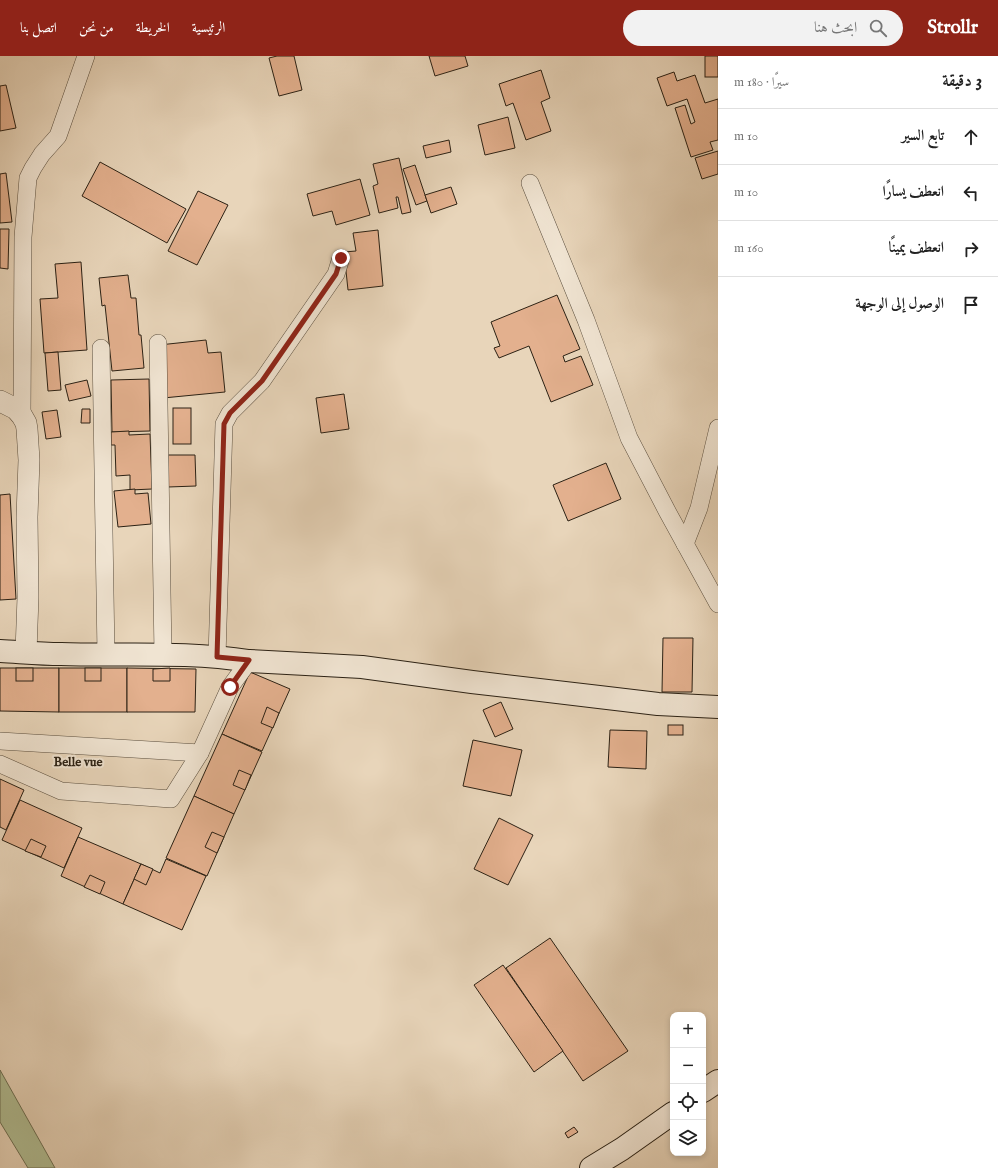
<!DOCTYPE html>
<html lang="ar">
<head>
<meta charset="utf-8">
<style>
  body { margin:0; font-family:"IM FELL English",Amiri,serif; background:#f2f2f2; color:#222; direction:rtl }
  .controls { position:absolute; right:12px; bottom:12px; display:grid; overflow:hidden; border-radius:8px; box-shadow:0 2px 6px #0003 }
  .controls button { width:36px; height:36px; display:grid; place-items:center; padding:0; border:0; border-bottom:1px solid #e0e0e0; background:#fff; color:#222; font:20px sans-serif }
  .stop { position:absolute; width:12px; height:12px; margin:-9px; border:3px solid #8f2418; border-radius:50%; background:#fff }
  .stop.end { background:#8f2418; border-color:#fff; box-shadow:0 1px 4px #0008 }
  .list { margin:0; padding:0; list-style:none }
  h2 { display:flex; justify-content:space-between; align-items:center; height:52px; margin:0; padding:0 16px; font-size:17px }
  h2 small { font-size:13px; font-weight:400; color:#767676 }
  .list li { display:grid; grid-template-columns:26px 1fr auto; gap:12px; align-items:center; box-sizing:border-box; height:56px; padding:0 16px; border-top:1px solid #e0e0e0 }
  .list b { display:block; font-size:15px; white-space:nowrap }
  .list em { font-size:13px; font-style:normal; color:#767676 }
  .icon { flex:none; width:22px; height:22px; fill:none; stroke:currentColor; stroke-width:2; stroke-linecap:round; stroke-linejoin:round }
  .map { position:relative; flex:none; width:718px; height:1112px; overflow:hidden; direction:ltr }
  header { display:flex; align-items:center; gap:24px; box-sizing:border-box; height:56px; padding:0 20px; background:#8f2418; color:#fff }
  header strong { font-size:19px }
  nav { display:flex; gap:22px; margin-inline-start:auto; font-size:14px }
  .search { width:280px; height:36px; background:#f2f2f2; display:flex; align-items:center; gap:10px; box-sizing:border-box; padding:0 14px; border-radius:22px; color:#767676; font-size:15px }
  main { display:flex }
  aside { flex:1; background:#fff }
  .map>svg:first-child { display:block }
</style>
</head>
<body>
<header>
<strong>Strollr</strong>
<div class="search"><svg class="icon" aria-label="search" viewBox="0 0 24 24"><circle cx="10" cy="10" r="6"/><path d="M15 15l6 6"/></svg>ابحث هنا</div>
<nav><a>الرئيسية</a><a>الخريطة</a><a>من نحن</a><a>اتصل بنا</a></nav>
</header>
<main>
<aside>
<h2>3 دقيقة<small>سيرًا · 180 m</small></h2>
<ul class="list">
<li><svg class="icon" aria-label="ahead" viewBox="0 0 24 24"><path d="M12 20V5M6 11l6-6 6 6"/></svg><div><b>تابع السير</b></div><em>10 m</em></li>
<li><svg class="icon" aria-label="left" viewBox="0 0 24 24"><path d="M17 20v-9H6M10 6l-5 5 5 5"/></svg><div><b>انعطف يسارًا</b></div><em>10 m</em></li>
<li><svg class="icon" aria-label="right" viewBox="0 0 24 24"><path d="M7 20v-9h11M14 6l5 5-5 5"/></svg><div><b>انعطف يمينًا</b></div><em>160 m</em></li>
<li><svg class="icon" aria-label="arrive" viewBox="0 0 24 24"><path d="M6 21V4h12l-3 4 3 4H6"/></svg><div><b>الوصول إلى الوجهة</b></div></li>
</ul>
</aside>
<div class="map">
<svg width="718" height="1112" viewBox="0 0 718 1112">
  <rect width="100%" height="100%" fill="#e8d5ba"/>
  <filter id="stains"><feTurbulence type="fractalNoise" baseFrequency=".005" numOctaves="4"/><feColorMatrix values="0 0 0 0 .2 0 0 0 0 .09 0 0 0 0 .02 0 0 0 .5 -.17"/></filter>
  <radialGradient id="worn" r=".72"><stop offset=".6" stop-color="#630" stop-opacity="0"/><stop offset="1" stop-color="#630" stop-opacity=".3"/></radialGradient>
  <!-- green -->
  <path fill="#b1be94" stroke="#6e7054" d="M0,1014L55,1112H28L0,1066Z"/>
  <!-- building -->
  <g fill="#e3b08e" stroke="#2b2114">
    <path d="M277,0H294L302,34L279,40L269,2Z"/>
    <path d="M429,0H465L468,10L435,20Z"/>
    <rect x="705" y="0" width="13" height="21"/>
    <path d="M541,14L550,42L541,46L551,75L526,84L513,47L506,50L499,28Z"/>
    <path d="M674,16L677,25L695,19L705,47L718,43V84L710,86L713,94L691,101L675,52L685,49L691,68L695,66L687,43L667,50L657,22Z"/>
    <path d="M6,29L16,72L0,75V30Z"/>
    <path d="M508,61L515,92L485,99L478,69Z"/>
    <path d="M449,84L451,96L426,102L423,90Z"/>
    <path d="M718,95V118L702,123L695,102Z"/>
    <path d="M399,102L411,156L402,158L398,141H396L398,152L379,157L373,130L378,128L373,108Z"/>
    <path d="M100,106L186,153L167,187L82,140Z"/>
    <path d="M415,109L427,145L416,149L403,113Z"/>
    <path d="M6,117L12,166L0,167V118Z"/>
    <path d="M360,123L370,159L336,169L332,155L313,160L307,138Z"/>
    <path d="M451,131L457,148L431,157L425,139Z"/>
    <path d="M198,135L228,149L197,209L168,195Z"/>
    <path d="M0,173H9L8,213L0,212Z"/>
    <path d="M378,174L383,230L348,234L344,196L356,195L353,177Z"/>
    <path d="M81,206L87,294L44,297L40,243L58,242L55,208Z"/>
    <path d="M128,219L131,242H136L139,279H141L144,312L112,315L105,249L102,250L99,222Z"/>
    <path d="M557,239L580,293L563,300L565,306L581,300L593,329L551,346L529,290L499,302L494,292L500,290L491,266Z"/>
    <path d="M206,284L208,297L221,296L225,336L163,342L159,289Z"/>
    <path d="M58,296L61,334L48,335L45,297Z"/>
    <path d="M149,323L150,375L112,376L111,324Z"/>
    <path d="M87,324L91,340L69,345L65,329Z"/>
    <path d="M344,338L349,373L321,377L316,342Z"/>
    <rect x="173" y="352" width="18" height="36"/>
    <path d="M82,353H90V367H81Z"/>
    <path d="M57,354L61,381L46,383L42,356Z"/>
    <path d="M129,375V379L150,378L152,433L130,434V419L116,420L115,389H111V376Z"/>
    <path d="M168,399H195L196,430L168,431Z"/>
    <path d="M606,407L621,443L568,465L553,429Z"/>
    <path d="M135,433V438L148,437L151,468L118,471L114,435Z"/>
    <path d="M10,438L16,543L0,544V439Z"/>
    <path d="M663,582H693L692,636H662Z"/>
    <path d="M0,612H59V656L0,655Z"/>
    <rect x="16" y="612" width="17" height="13"/>
    <rect x="59" y="612" width="68" height="44"/>
    <rect x="85" y="612" width="16" height="13"/>
    <path d="M127,612L196,613L195,656H127Z"/>
    <path d="M170,612V625H153V613Z"/>
    <path d="M250,616L290,633L262,695L222,678Z"/>
    <path d="M501,646L513,673L495,681L483,654Z"/>
    <path d="M267,651L279,657L273,672L261,667Z"/>
    <rect x="668" y="669" width="15" height="10"/>
    <path d="M610,674L647,675L646,713L608,711Z"/>
    <path d="M222,678L262,696L234,758L194,740Z"/>
    <path d="M473,684L522,694L511,740L463,730Z"/>
    <path d="M239,714L251,719L245,734L233,729Z"/>
    <path d="M0,723L24,734L6,774L0,771Z"/>
    <path d="M194,740L234,758L207,820L166,802Z"/>
    <path d="M20,744L82,772L64,812L2,784Z"/>
    <path d="M499,762L533,779L508,829L474,813Z"/>
    <path d="M212,776L224,781L217,797L205,791Z"/>
    <path d="M78,781L141,808L123,848L61,820Z"/>
    <path d="M31,783L46,790L41,801L25,795Z"/>
    <path d="M166,803L206,820L182,874L123,848L141,808L160,817Z"/>
    <path d="M141,808L153,813L146,829L134,823Z"/>
    <path d="M90,819L105,826L100,838L84,831Z"/>
    <path d="M550,882L628,995L583,1025L506,912Z"/>
    <path d="M503,909L563,995L534,1016L474,929Z"/>
    <path d="M574,1071L578,1076L568,1082L565,1077Z"/>
  </g>
  <g fill="none" stroke-linecap="round" stroke-linejoin="round">
    <defs>
      <g id="minor">
        <path d="M530,127L586,264L629,382L667,455L718,548"/>
        <path d="M158,287L163,598"/>
        <path d="M101,292L106,598"/>
        <path d="M22,360L23,181L28,122L33,112L42,98L58,80L86,0"/>
        <path d="M685,488L699,452L718,372"/>
        <path d="M217,601L224,368L230,357L262,325L336,218L341,202"/>
        <path d="M0,685L200,697"/>
        <path d="M0,708L61,735L171,743L200,697L230,631L249,605"/>
      </g>
      <path id="tertiary" d="M0,345L16,353L22,360L26,367L27,373L29,404L27,461L28,541L26,596"/>
      <g id="secondary">
        <path d="M0,595C20,596 40,598 61,598C124,600 187,595 249,605L362,611L472,626L599,641L658,648L718,651"/>
        <path d="M703,1035L718,1025"/>
        <path d="M591,1112L622,1093L673,1057"/>
      </g>
    </defs>
    <!-- minor casing -->
    <use href="#minor" stroke="#5a4e3e" stroke-width="18"/>
    <!-- tertiary casing -->
    <use href="#tertiary" stroke="#5a4e3e" stroke-width="22"/>
    <!-- secondary casing -->
    <use href="#secondary" stroke="#2b2114" stroke-width="24"/>
    <!-- minor -->
    <use href="#minor" stroke="#f0e4d2" stroke-width="17"/>
    <!-- tertiary -->
    <use href="#tertiary" stroke="#f0e4d2" stroke-width="21"/>
    <!-- secondary -->
    <use href="#secondary" stroke="#f0e4d2" stroke-width="22"/>
  </g>
  <g fill="none" stroke-linecap="round" stroke-linejoin="round">
    <!-- route -->
    <path stroke="#8f2418" stroke-width="5" d="M230,631L249,604L217,601L224,368L230,357L262,325L336,218L341,202"/>
  </g>
  <g text-anchor="middle" dominant-baseline="central" stroke-width="4" stroke-linejoin="round" paint-order="stroke">
    <!-- quarter labels -->
    <g font-size="13" font-weight="bold" fill="#2b2114" stroke="#f0e4d2">
      <text x="78" y="706">Belle vue</text>
    </g>
  </g>
  <rect width="100%" height="100%" filter="url(#stains)"/>
  <rect width="100%" height="100%" fill="url(#worn)"/>
</svg>
<div class="controls">
<button>+</button>
<button>−</button>
<button><svg class="icon" aria-label="locate" viewBox="0 0 24 24"><circle cx="12" cy="12" r="6"/><path d="M12 2v4M12 18v4M2 12h4M18 12h4"/></svg></button>
<button><svg class="icon" aria-label="layers" viewBox="0 0 24 24"><path d="M12 4l9 5-9 5-9-5zM3 14l9 5 9-5"/></svg></button>
</div>
<div class="stop" style="left:230px;top:631px"></div>
<div class="stop end" style="left:341px;top:202px"></div>
</div>
</main>
</body>
</html>
